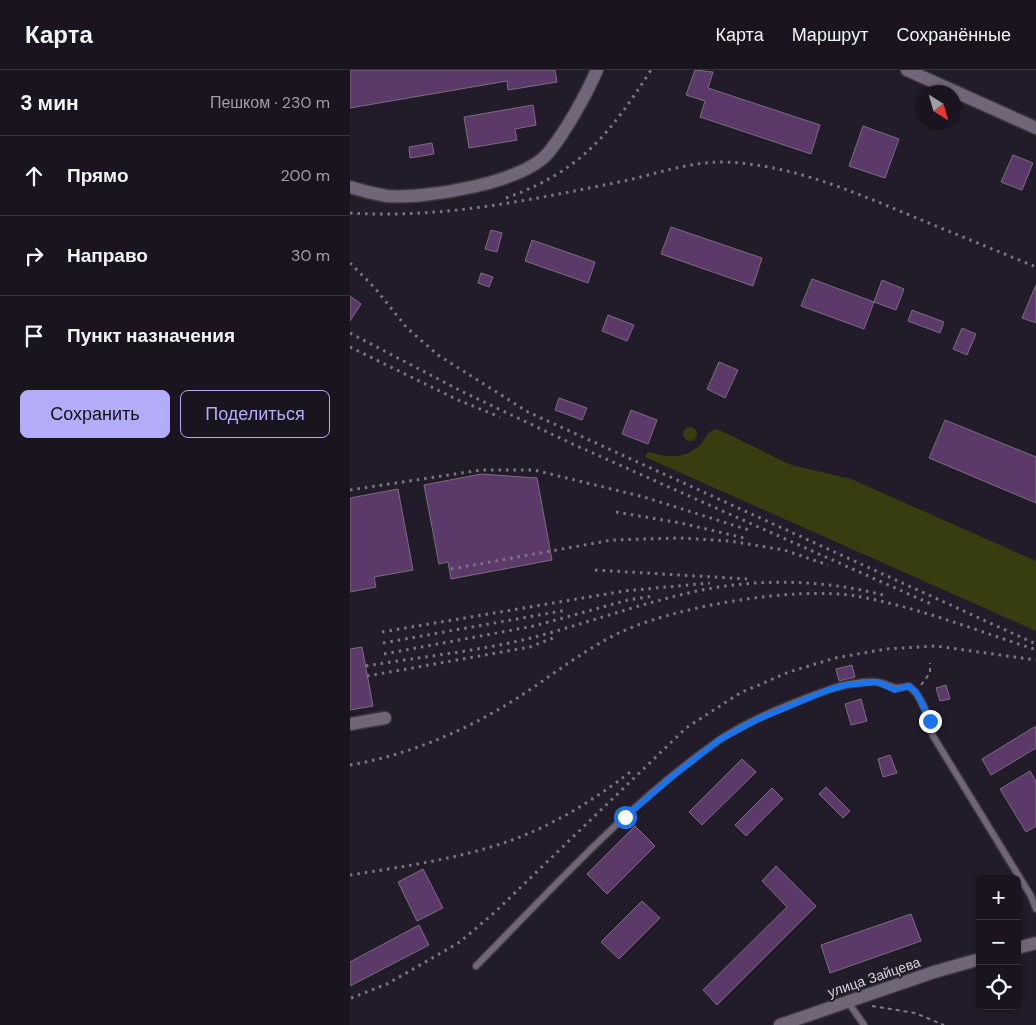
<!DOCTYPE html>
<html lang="ru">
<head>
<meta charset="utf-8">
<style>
  body { margin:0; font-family:"DM Sans",sans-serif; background:#231d28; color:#f1f3f6 }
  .controls { position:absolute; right:15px; bottom:15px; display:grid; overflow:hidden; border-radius:8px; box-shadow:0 1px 4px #0004 }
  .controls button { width:45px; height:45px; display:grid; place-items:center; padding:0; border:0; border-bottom:1px solid #38333d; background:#1a141f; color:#f1f3f6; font:25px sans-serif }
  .compass { position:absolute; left:566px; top:15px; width:45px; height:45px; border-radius:50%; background:#1a141f; box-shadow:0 1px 4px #0004; rotate:143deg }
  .stop { position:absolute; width:15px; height:15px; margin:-11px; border:4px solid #1a73e8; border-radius:50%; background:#fff }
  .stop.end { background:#1a73e8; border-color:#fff; box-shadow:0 1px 5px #0008 }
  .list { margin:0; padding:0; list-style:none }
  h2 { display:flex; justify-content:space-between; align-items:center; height:65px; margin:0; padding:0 20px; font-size:21px }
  h2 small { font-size:16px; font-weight:400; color:#9f9ea4 }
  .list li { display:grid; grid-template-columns:32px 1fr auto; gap:15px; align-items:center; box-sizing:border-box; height:80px; padding:0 20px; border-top:1px solid #38333d }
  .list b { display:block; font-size:19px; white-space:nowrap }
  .list em { font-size:16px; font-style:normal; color:#9f9ea4 }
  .actions { display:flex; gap:10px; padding:15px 20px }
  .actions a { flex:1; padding:11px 0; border:1px solid #b3adf9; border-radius:8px; text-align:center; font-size:18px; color:#b3adf9 }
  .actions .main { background:#b3adf9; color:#111 }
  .icon { flex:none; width:28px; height:28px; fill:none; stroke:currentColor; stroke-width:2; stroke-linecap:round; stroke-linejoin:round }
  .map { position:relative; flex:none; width:686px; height:955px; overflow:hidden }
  header { display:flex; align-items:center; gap:30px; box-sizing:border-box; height:70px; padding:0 25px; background:#1a141f; border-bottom:1px solid #38333d }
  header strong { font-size:24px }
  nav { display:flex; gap:28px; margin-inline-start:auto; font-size:18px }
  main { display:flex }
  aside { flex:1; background:#1a141f }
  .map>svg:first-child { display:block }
</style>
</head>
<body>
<header>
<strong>Карта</strong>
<nav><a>Карта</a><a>Маршрут</a><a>Сохранённые</a></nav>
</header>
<main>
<aside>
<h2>3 мин<small>Пешком · 230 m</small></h2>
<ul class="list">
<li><svg class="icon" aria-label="ahead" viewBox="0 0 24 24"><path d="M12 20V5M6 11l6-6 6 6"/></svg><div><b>Прямо</b></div><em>200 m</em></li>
<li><svg class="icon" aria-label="right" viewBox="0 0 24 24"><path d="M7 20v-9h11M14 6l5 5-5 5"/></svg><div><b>Направо</b></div><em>30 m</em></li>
<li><svg class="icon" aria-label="arrive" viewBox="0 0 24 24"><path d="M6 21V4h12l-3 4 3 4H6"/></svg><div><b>Пункт назначения</b></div></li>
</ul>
<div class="actions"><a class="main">Сохранить</a><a>Поделиться</a></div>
</aside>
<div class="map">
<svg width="686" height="955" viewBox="0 0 686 955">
  <rect width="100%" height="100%" fill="#221b29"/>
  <!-- green -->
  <g fill="#383d10">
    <circle cx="340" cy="364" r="7"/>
    <path d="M367,359L441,395L501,409L686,491V561L295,387L298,382C317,387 334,390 350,375C357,368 356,361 367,359Z"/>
  </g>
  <!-- building -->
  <g fill="#5b3968" stroke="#7a6e7f">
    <path d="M0,0H205L207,12L158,20L157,11L0,38Z"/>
    <path d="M345,0L363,2L358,18L470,55L461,84L350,47L355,31L336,25Z"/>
    <path d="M183,35L186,55L165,59L167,70L119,78L114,47Z"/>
    <path d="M513,56L549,69L535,108L499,96Z"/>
    <path d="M82,73L84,84L60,88L59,77Z"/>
    <path d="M663,85L683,93L672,120L651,112Z"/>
    <path d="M321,157L412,188L403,216L311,184Z"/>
    <path d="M141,160L152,163L147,182L135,179Z"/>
    <path d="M182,170L245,192L238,213L175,191Z"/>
    <path d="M131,203L143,207L139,217L128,213Z"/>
    <path d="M462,209L524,232L514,259L451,236Z"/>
    <path d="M532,210L554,219L546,240L524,232Z"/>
    <path d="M686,215V253L672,248Z"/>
    <path d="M0,226L11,234L0,251Z"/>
    <path d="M562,240L594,252L590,263L558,251Z"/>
    <path d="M258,245L284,255L277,271L252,261Z"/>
    <path d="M612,258L626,264L617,285L603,279Z"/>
    <path d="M369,292L388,300L375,328L357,319Z"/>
    <path d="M209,328L237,338L232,350L205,340Z"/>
    <path d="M281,340L307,350L298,374L272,364Z"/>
    <path d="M595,350L686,387V433L579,388Z"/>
    <path d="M131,404L187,408L202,490L101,509L98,492L89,494L74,415Z"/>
    <path d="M48,419L63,500L24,507L26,517L0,522V428Z"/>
    <path d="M12,577L23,636L0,640V579Z"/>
    <path d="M502,595L505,607L489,611L486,599Z"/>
    <path d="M596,615L600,629L590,631L586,618Z"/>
    <path d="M511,629L517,651L501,655L495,634Z"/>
    <path d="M686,656V678L641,705L632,689Z"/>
    <path d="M540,685L547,703L533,707L528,689Z"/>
    <path d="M392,689L406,702L352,755L339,742Z"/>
    <path d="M680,701L686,711V756L676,762L650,719Z"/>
    <path d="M476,717L500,741L493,748L469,724Z"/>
    <path d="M422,718L433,729L396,766L385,755Z"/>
    <path d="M285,756L305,776L257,824L237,804Z"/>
    <path d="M426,796L466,836L367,935L353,920L437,837L412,811Z"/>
    <path d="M73,799L93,838L67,851L48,812Z"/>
    <path d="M292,831L310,848L269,889L251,872Z"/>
    <path d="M561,844L571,871L480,903L471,875Z"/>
    <path d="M69,855L79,875L0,916V892Z"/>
  </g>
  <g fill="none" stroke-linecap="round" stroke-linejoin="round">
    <defs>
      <g id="lane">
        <path d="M126,896C203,818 278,734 368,671C400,649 441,633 478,620C491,615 512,611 526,612C542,614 539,621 559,616C573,627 579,648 583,666L681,826L686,839"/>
        <path d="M498,932L514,955"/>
      </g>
      <g id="street">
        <path d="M557,0L686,58"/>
        <path d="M0,117C12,121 24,124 37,126C76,129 174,113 199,82C216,61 236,25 247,0"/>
        <path d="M0,654L35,648"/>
      </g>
      <g id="secondary">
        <path d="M667,878L686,873"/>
        <path d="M430,955L584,902L630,889"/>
      </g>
    </defs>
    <!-- lane casing -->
    <use href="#lane" stroke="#3d3642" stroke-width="9"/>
    <!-- street casing -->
    <use href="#street" stroke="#3d3642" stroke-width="15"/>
    <!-- secondary casing -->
    <use href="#secondary" stroke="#3d3642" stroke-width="15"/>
    <!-- path -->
    <g stroke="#7f7985" stroke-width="2" stroke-dasharray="4 4" stroke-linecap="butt">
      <path d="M571,615L580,603V593"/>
      <path d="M522,936L565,943L594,955"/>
    </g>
    <!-- lane -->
    <use href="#lane" stroke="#706678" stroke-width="6"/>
    <!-- street -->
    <use href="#street" stroke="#706678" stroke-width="12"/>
    <!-- secondary -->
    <use href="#secondary" stroke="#706678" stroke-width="12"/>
    <!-- rail -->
    <g stroke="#7c7682" stroke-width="3" stroke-dasharray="2.5 5" stroke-linecap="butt">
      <path d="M156,128C231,101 259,65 301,0"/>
      <path d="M0,143C91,149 180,130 269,112C304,105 336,92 373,92C438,94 497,119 557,144C600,162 643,179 686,197"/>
      <path d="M0,193L24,217L57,258L88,285L178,342L686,574"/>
      <path d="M0,263L113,322L227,376L581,534"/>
      <path d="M0,277L108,330L150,347"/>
      <path d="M0,420L131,400H184L294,427L402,461"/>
      <path d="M266,442L331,453L394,468"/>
      <path d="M101,499L262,470L330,468L380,471L434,480L478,495"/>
      <path d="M245,500L397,509"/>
      <path d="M32,562L274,521L360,513"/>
      <path d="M33,573L217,540"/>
      <path d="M34,584L184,556L278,530L303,526"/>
      <path d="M16,596C69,587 129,581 181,568C238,553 294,532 352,520C412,508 475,510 533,525"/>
      <path d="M17,606L180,577L203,568"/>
      <path d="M0,695C53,686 105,665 151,638C191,615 227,583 269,563C325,536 446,516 506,526C567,537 625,560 684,579"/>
      <path d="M0,805C58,796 128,786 182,762C218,746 252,724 283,700"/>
      <path d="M1,928L37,914L110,872L145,842L336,658L390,623L439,602L485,588L536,579L586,576L686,590"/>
    </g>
  </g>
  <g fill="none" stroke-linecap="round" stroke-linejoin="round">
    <!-- route -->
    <path stroke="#1a73e8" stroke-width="6" d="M275,747L324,705L369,670L406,650L478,620L496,615L527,612L545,620L558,616L566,622L580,651"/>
  </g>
  <g text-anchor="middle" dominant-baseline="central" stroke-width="4" stroke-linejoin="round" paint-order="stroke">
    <!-- street labels -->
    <g font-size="14" fill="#d8d3dd" stroke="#221b29">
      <text transform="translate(524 907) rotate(-19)">улица Зайцева</text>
    </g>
  </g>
</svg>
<div class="controls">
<button>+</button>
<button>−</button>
<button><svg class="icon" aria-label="locate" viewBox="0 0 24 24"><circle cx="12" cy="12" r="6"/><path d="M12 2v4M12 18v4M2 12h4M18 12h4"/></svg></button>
</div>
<svg class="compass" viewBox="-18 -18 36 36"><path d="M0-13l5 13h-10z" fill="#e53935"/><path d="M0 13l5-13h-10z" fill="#9f9ea4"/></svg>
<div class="stop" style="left:275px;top:747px"></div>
<div class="stop end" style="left:580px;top:651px"></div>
</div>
</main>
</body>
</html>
